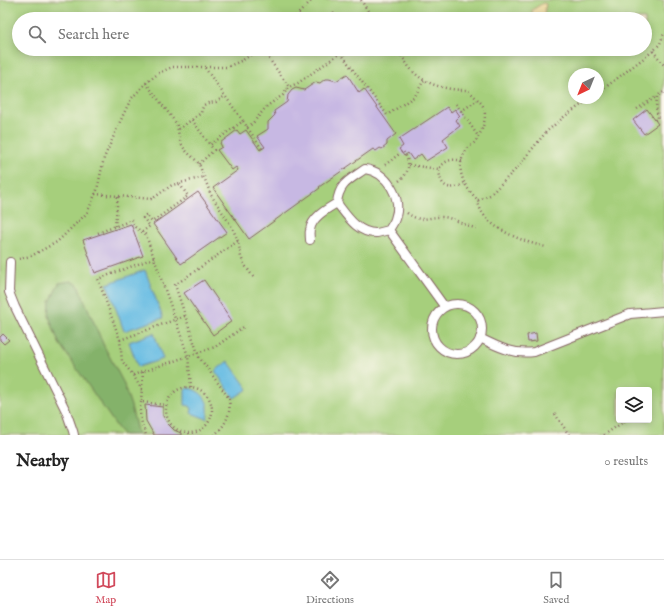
<!DOCTYPE html>
<html lang="en">
<head>
<meta charset="utf-8">
<style>
  body { margin:0; font-family:"IM FELL English",serif; background:#f2f2f2; color:#222 }
  .controls { position:absolute; right:12px; bottom:12px; display:grid; overflow:hidden; border-radius:4px; box-shadow:0 2px 10px #0003 }
  .controls button { width:36px; height:36px; display:grid; place-items:center; padding:0; border:0; border-bottom:1px solid #e0e0e0; background:#fff; color:#222; font:20px sans-serif }
  .compass { position:absolute; left:568px; top:68px; width:36px; height:36px; border-radius:50%; background:#fff; box-shadow:0 2px 10px #0003; rotate:223deg }
  .list { margin:0; padding:0; list-style:none }
  h2 { display:flex; justify-content:space-between; align-items:center; height:52px; margin:0; padding:0 16px; font-size:17px }
  h2 small { font-size:13px; font-weight:400; color:#767676 }
  .icon { flex:none; width:22px; height:22px; fill:none; stroke:currentColor; stroke-width:2; stroke-linecap:round; stroke-linejoin:round }
  .map { position:relative; flex:none; width:664px; height:435px; overflow:hidden }
  .search { position:absolute; background:#fff; box-shadow:0 2px 10px #0003; left:12px; right:12px; top:12px; height:44px; display:flex; align-items:center; gap:10px; box-sizing:border-box; padding:0 14px; border-radius:22px; color:#767676; font-size:15px }
  .sheet { height:124px; background:#fff }
  nav { display:flex; justify-content:space-around; align-items:center; box-sizing:border-box; height:56px; border-top:1px solid #e0e0e0; background:#fff; font-size:11px; color:#767676 }
  nav a { display:grid; justify-items:center; gap:2px }
  nav .on { color:#d1495b }
  .map>svg:first-child { display:block }
</style>
</head>
<body>
<div class="map">
<svg width="664" height="435" viewBox="0 0 664 435">
  <rect width="100%" height="100%" fill="#fbf7ec"/>
  <filter id="ink" filterUnits="userSpaceOnUse"><feTurbulence type="fractalNoise" baseFrequency=".025" numOctaves="2"/><feDisplacementMap in="SourceGraphic" scale="8" xChannelSelector="R" yChannelSelector="G"/><feConvolveMatrix kernelMatrix="1 2 1 2 8 2 1 2 1" color-interpolation-filters="sRGB"/></filter>
  <filter id="wash" filterUnits="userSpaceOnUse"><feTurbulence type="fractalNoise" baseFrequency=".012" numOctaves="4" result="noise"/><feDisplacementMap in="SourceGraphic" scale="16" xChannelSelector="R" yChannelSelector="G"/><feGaussianBlur stdDeviation="0.9" result="paint"/><feColorMatrix in="noise" values="0 0 0 0 0 0 0 0 0 0 0 0 0 0 0 0 0 1.4 0 .05"/><feComposite in="paint" operator="in"/></filter>
  <g filter="url(#wash)">
    <rect width="100%" height="100%" fill="#f6e5ce"/>
    <!-- green -->
    <path fill="#a6cf7b" stroke="#787753" fill-rule="evenodd" d="M0,0H664V435H0ZM19,19H645V49H19ZM574,74H598V98H574ZM619,390H649V420H619Z"/>
    <!-- forest -->
    <path fill="#84b26b" stroke="#67684b" d="M71,281L78,285L104,346L123,382L131,406L138,435H124L119,430L59,343L49,316L50,302L59,283Z"/>
    <!-- sand -->
    <path fill="#eeda9e" stroke="#9c7c64" d="M543,3L546,4L543,18L533,19L532,10Z"/>
    <!-- water -->
    <g fill="#66bce3" stroke="#586e87">
      <path d="M145,270L163,318L124,331L107,284Z"/>
      <path d="M154,333L163,359L138,367L129,342Z"/>
      <path d="M228,361L248,389L234,398L215,371Z"/>
      <path d="M189,388C205,392 211,404 207,419L191,413L192,409L190,406L185,405V389Z"/>
    </g>
    <g id="blocks">
      <!-- building -->
      <g fill="#c7b8e3">
        <path d="M347,74L359,93L364,89L396,134L387,141V145L382,149L380,148L376,151L373,149L319,187L320,188L249,239L213,188L238,170L236,167L232,170L217,150L222,147L220,143L237,130L240,134L246,130L260,150L265,147L257,136L268,129V122L275,115L274,111L287,102L288,95L292,90L296,88L304,90L316,82L320,83L325,79H329L336,81Z"/>
        <path d="M447,107L451,112L455,109L460,116L456,120L460,126L443,139L448,147L426,161L421,154L413,160L408,153L404,156L399,149L403,146L399,139Z"/>
        <path d="M647,109L658,124L644,134L633,120Z"/>
        <path d="M198,192L227,232L181,264L153,224Z"/>
        <path d="M131,224L143,256L95,273L83,240Z"/>
        <path d="M204,280L232,321L213,335L184,293Z"/>
        <path d="M536,333L537,341L528,342L527,335Z"/>
        <path d="M3,334L9,340L4,344L0,340V337Z"/>
        <path d="M145,405L163,407V416L167,423L174,430L181,433V435H154L146,421Z"/>
      </g>
    </g>
  </g>
  <g filter="url(#ink)">
    <use href="#blocks" fill-opacity="0" stroke="#866464" stroke-width="1"/>
    <g fill="none" stroke-linecap="round" stroke-linejoin="round">
      <defs>
        <g id="service">
          <path d="M365,169C387,172 403,198 395,219C394,223 391,226 389,230C385,231 381,232 377,233C358,234 347,216 337,203C339,183 350,180 365,169Z"/>
          <path d="M389,230L444,306"/>
          <path d="M310,240C310,237 309,233 310,230C312,217 327,209 337,203"/>
          <path d="M10,262L9,292L15,307L66,411L73,431L74,435"/>
          <circle cx="457" cy="329" r="25"/>
          <path d="M480,338C498,347 514,355 534,352L630,314L664,311"/>
        </g>
      </defs>
      <!-- service casing -->
      <use href="#service" stroke="#866464" stroke-width="10"/>
      <!-- path -->
      <g stroke="#866464" stroke-width="2.5" stroke-dasharray="1 3" stroke-linecap="butt">
        <path d="M361,0L373,19"/>
        <path d="M333,13L337,19"/>
        <path d="M293,19L312,0"/>
        <path d="M262,49L289,87"/>
        <path d="M397,49C401,55 405,61 409,67C422,84 445,90 466,90C472,93 475,97 480,102C490,112 483,131 475,142C473,144 470,146 468,148C453,167 463,186 478,200C480,227 524,242 546,247"/>
        <path d="M653,51L664,65"/>
        <path d="M341,53C355,74 372,94 387,115L415,96L424,80"/>
        <path d="M205,68L243,121"/>
        <path d="M146,83L176,123C179,130 178,139 182,145C186,153 194,157 199,164L211,195L232,227L238,241L241,257L244,264L254,278"/>
        <path d="M598,93L653,51L660,44L664,33"/>
        <path d="M456,104L478,136"/>
        <path d="M637,109L656,97"/>
        <path d="M461,111L478,100"/>
        <path d="M192,120L210,145"/>
        <path d="M655,120L658,118L656,107L657,96L664,92"/>
        <path d="M247,127L252,124L267,106L283,95L289,87L298,83L346,49"/>
        <path d="M179,129L201,113L202,109L204,105L208,103L216,102L225,96"/>
        <path d="M462,161C452,158 445,160 439,169C440,188 449,191 464,184"/>
        <path d="M199,164L214,150L210,145L243,121L262,149"/>
        <path d="M385,165L403,151C411,163 410,172 399,181"/>
        <path d="M409,165L439,169"/>
        <path d="M95,194L152,199L172,185L204,177"/>
        <path d="M478,200L490,195L516,169L546,132L565,116L591,98"/>
        <path d="M407,213C422,224 428,216 443,217C455,218 465,226 476,228"/>
        <path d="M115,226L118,196"/>
        <path d="M142,232L150,226L143,218L146,215L152,222L188,196L179,183"/>
        <path d="M98,233L132,220L135,227L146,235L188,356L191,387"/>
        <path d="M19,259L31,256L57,242L87,213L97,190L104,158L124,113L131,99L146,83L159,73L172,67H227L243,60L260,49"/>
        <path d="M120,340L185,316"/>
        <path d="M143,372L141,402L166,405"/>
        <path d="M133,375L215,347L245,326"/>
        <circle cx="189" cy="410" r="23"/>
        <path d="M142,390L133,375L122,361L120,340L98,279L154,258"/>
        <path d="M141,402C138,414 142,424 146,435"/>
        <path d="M555,414L569,435"/>
        <path d="M214,435C225,427 233,411 228,397L199,357L175,285L238,241"/>
        <path d="M604,435L626,420"/>
      </g>
      <!-- service -->
      <use href="#service" stroke="#fff" stroke-width="8"/>
    </g>
  </g>
</svg>
<div class="controls">
<button><svg class="icon" aria-label="layers" viewBox="0 0 24 24"><path d="M12 4l9 5-9 5-9-5zM3 14l9 5 9-5"/></svg></button>
</div>
<svg class="compass" viewBox="-18 -18 36 36"><path d="M0-13l5 13h-10z" fill="#e53935"/><path d="M0 13l5-13h-10z" fill="#767676"/></svg>
<div class="search"><svg class="icon" aria-label="search" viewBox="0 0 24 24"><circle cx="10" cy="10" r="6"/><path d="M15 15l6 6"/></svg>Search here</div>
</div>
<section class="sheet">
<h2>Nearby<small>0 results</small></h2>
<ul class="list">
</ul>
</section>
<nav>
<a class="on"><svg class="icon" aria-label="map" viewBox="0 0 24 24"><path d="M3 6l6-2 6 2 6-2v14l-6 2-6-2-6 2zM9 4v14M15 6v14"/></svg>Map</a>
<a><svg class="icon" aria-label="directions" viewBox="0 0 24 24"><path d="M12 3l9 9-9 9-9-9zM9 14v-3h6M13 9l2 2-2 2"/></svg>Directions</a>
<a><svg class="icon" aria-label="saved" viewBox="0 0 24 24"><path d="M7 4h10v16l-5-4-5 4z"/></svg>Saved</a>
</nav>
</body>
</html>
